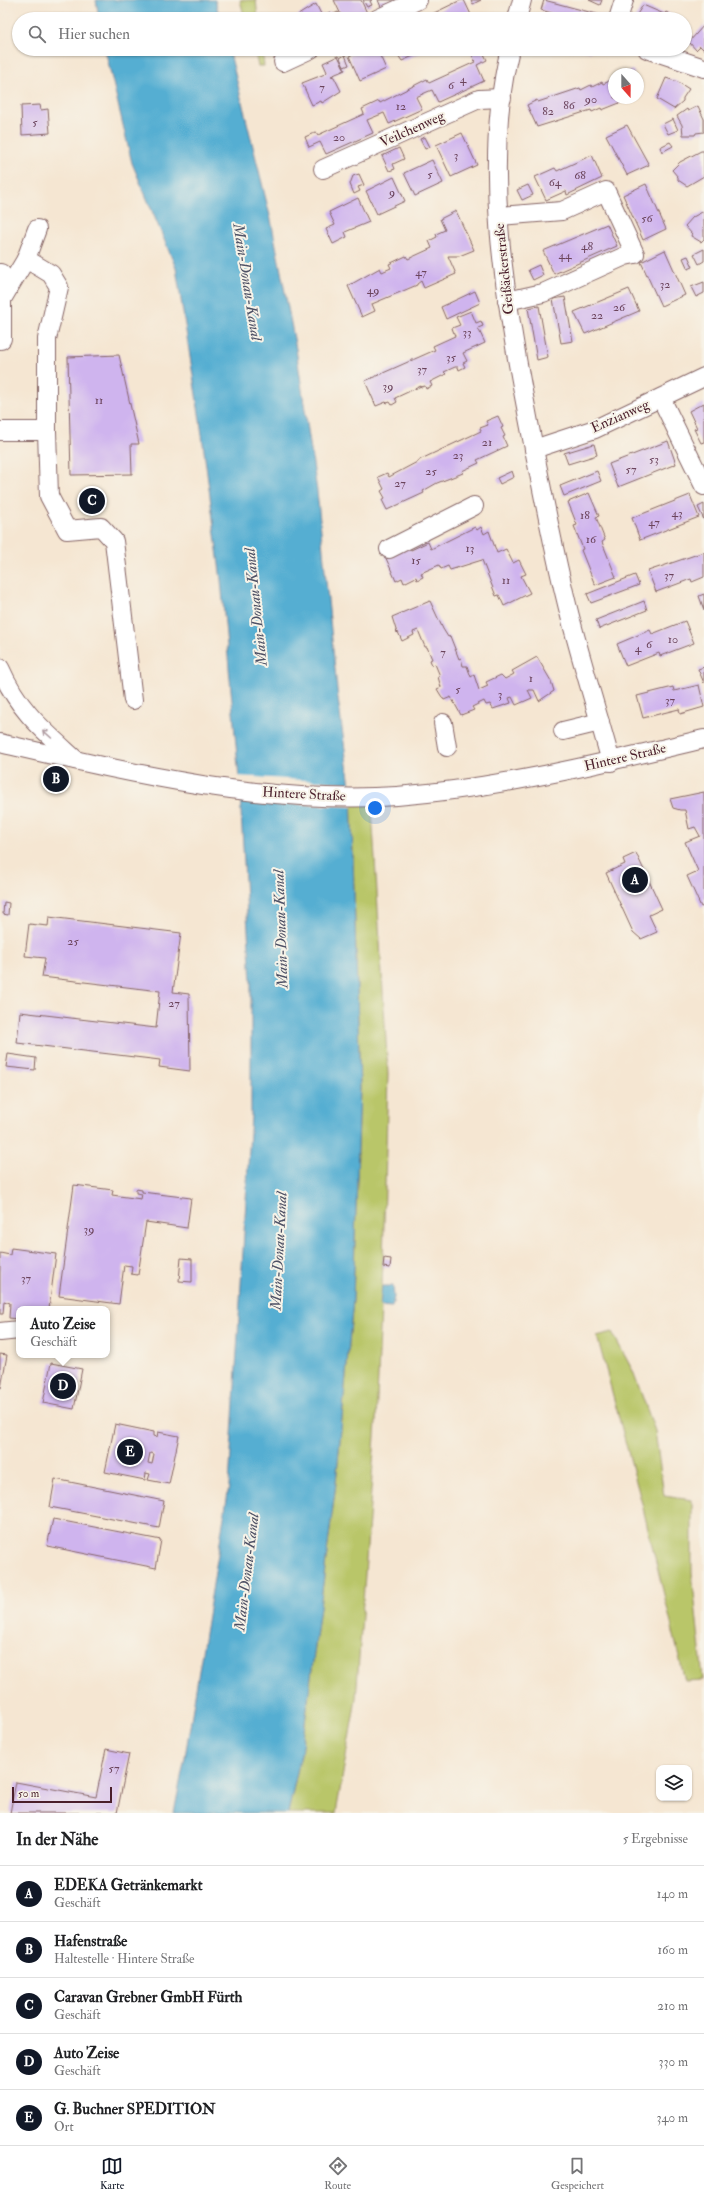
<!DOCTYPE html>
<html lang="de">
<head>
<meta charset="utf-8">
<style>
  body { margin:0; font-family:"IM FELL Double Pica",serif; background:#f2f2f2; color:#202124 }
  .controls { position:absolute; right:12px; bottom:12px; display:grid; overflow:hidden; border-radius:8px; box-shadow:0 1px 3px #0004 }
  .controls button { width:36px; height:36px; display:grid; place-items:center; padding:0; border:0; border-bottom:1px solid #e0e0e0; background:#fff; color:#202124; font:20px sans-serif }
  .compass { position:absolute; left:608px; top:68px; width:36px; height:36px; border-radius:50%; background:#fff; box-shadow:0 1px 3px #0004; rotate:159deg }
  .scale { position:absolute; left:12px; bottom:10px; width:100px; box-sizing:border-box; padding-left:4px; border:2px solid #4a1f2b; border-top:0; font-size:11px; line-height:14px; white-space:nowrap; color:#4a1f2b; -webkit-text-stroke:3px #f7f3e8; paint-order:stroke }
  .you { position:absolute; left:375px; top:808px; width:14px; height:14px; margin:-10px; border:3px solid #fff; border-radius:50%; background:#1a73e8; box-shadow:0 0 0 6px #1a73e833 }
  .badge { display:grid; place-items:center; width:26px; height:26px; border-radius:50%; background:#111827; color:#fff; font-size:13px; font-weight:700 }
  .pin { position:absolute; translate:-50% -50%; border:2px solid #fff; box-shadow:0 1px 4px #0006 }
  .popup { position:absolute; left:16px; top:1306px; width:94px; height:52px; box-sizing:border-box; display:grid; place-content:center; border-radius:8px; background:#fff; filter:drop-shadow(0 1px 3px #0005); font-size:13px; white-space:nowrap; color:#757577 }
  .popup b { font-size:15px; color:#202124 }
  .popup::after { content:''; position:absolute; left:50%; top:100%; margin-left:-8px; border:8px solid transparent; border-top-color:#fff }
  .list { margin:0; padding:0; list-style:none }
  h2 { display:flex; justify-content:space-between; align-items:center; height:52px; margin:0; padding:0 16px; font-size:17px }
  h2 small { font-size:13px; font-weight:400; color:#757577 }
  .list li { display:grid; grid-template-columns:26px 1fr auto; gap:12px; align-items:center; box-sizing:border-box; height:56px; padding:0 16px; border-top:1px solid #e0e0e0 }
  .list b { display:block; font-size:15px; white-space:nowrap }
  .list p { margin:0; font-size:13px; white-space:nowrap; color:#757577 }
  .list em { font-size:13px; font-style:normal; color:#757577 }
  .icon { flex:none; width:22px; height:22px; fill:none; stroke:currentColor; stroke-width:2; stroke-linecap:round; stroke-linejoin:round }
  .map { position:relative; flex:none; width:704px; height:1813px; overflow:hidden }
  .search { position:absolute; background:#fff; box-shadow:0 1px 3px #0004; left:12px; right:12px; top:12px; height:44px; display:flex; align-items:center; gap:10px; box-sizing:border-box; padding:0 14px; border-radius:22px; color:#757577; font-size:15px }
  .sheet { height:332px; background:#fff }
  nav { display:flex; justify-content:space-around; align-items:center; box-sizing:border-box; height:56px; border-top:1px solid #e0e0e0; background:#fff; font-size:11px; color:#757577 }
  nav a { display:grid; justify-items:center; gap:2px }
  nav .on { color:#111827 }
  .map>svg:first-child { display:block }
</style>
</head>
<body>
<div class="map">
<svg width="704" height="1813" viewBox="0 0 704 1813">
  <rect width="100%" height="100%" fill="#f7f3e8"/>
  <filter id="ink" filterUnits="userSpaceOnUse"><feTurbulence type="fractalNoise" baseFrequency=".025" numOctaves="2"/><feDisplacementMap in="SourceGraphic" scale="8" xChannelSelector="R" yChannelSelector="G"/><feConvolveMatrix kernelMatrix="1 2 1 2 8 2 1 2 1" color-interpolation-filters="sRGB"/></filter>
  <filter id="wash" filterUnits="userSpaceOnUse"><feTurbulence type="fractalNoise" baseFrequency=".012" numOctaves="4" result="noise"/><feDisplacementMap in="SourceGraphic" scale="16" xChannelSelector="R" yChannelSelector="G"/><feGaussianBlur stdDeviation="0.9" result="paint"/><feColorMatrix in="noise" values="0 0 0 0 0 0 0 0 0 0 0 0 0 0 0 0 0 1.4 0 .05"/><feComposite in="paint" operator="in"/></filter>
  <g filter="url(#wash)">
    <rect width="100%" height="100%" fill="#f5e6d2"/>
    <!-- green -->
    <g fill="#b9c669" stroke="#82724a">
      <path d="M240,0H256L258,19H245Z"/>
      <path d="M254,49H262L264,66H258Z"/>
      <path d="M351,793L370,795L372,810L388,1074L383,1262L376,1422L356,1699L336,1813H288L301,1754L336,1483L353,1300L360,1087Z"/>
      <path d="M612,1332L633,1371L655,1431L664,1496L692,1500V1573L703,1680L685,1681L641,1500L597,1336Z"/>
    </g>
    <!-- water -->
    <g fill="#54aed2" stroke="#4f667e">
      <path d="M96,0H215L220,19H99Z"/>
      <path d="M105,49H229L271,220L296,349L317,491L338,699L351,793L360,1087L353,1300L336,1483L301,1754L288,1813H174L185,1757L229,1486L251,1116V982L239,778L221,580L200,420L176,268L132,163Z"/>
      <path d="M382,1286H393L394,1297L392,1307L380,1306Z"/>
    </g>
    <!-- pier -->
    <path fill="#f5e6d2" d="M237,776L351,783L353,807L239,801Z"/>
    <g id="blocks">
      <!-- building -->
      <g fill="#cfb4ee" fill-rule="evenodd">
        <path d="M334,0H361L367,13L354,19H343Z"/>
        <path d="M363,0H372L370,1L372,5L367,7Z"/>
        <path d="M378,0H397L381,7Z"/>
        <path d="M461,0H464L473,19H434L432,14Z"/>
        <path d="M471,0H481L473,4Z"/>
        <path d="M544,0L608,17L607,19H572L541,10Z"/>
        <path d="M589,0H602L600,5Z"/>
        <path d="M316,4L322,16L330,12L332,15L338,12L341,19H299L298,15Z"/>
        <path d="M643,5L664,14L666,12L678,19H634Z"/>
        <path d="M704,25V50L700,46L696,50L689,42Z"/>
        <path d="M364,49H377L386,69L360,81L349,56Z"/>
        <path d="M394,49H429L402,61Z"/>
        <path d="M470,49L482,50L487,60L477,65L484,81L438,102L432,90L427,92L416,97L422,109L389,124L384,113L367,120L373,133L326,154L320,142L309,147L305,137L316,132L318,135L364,114L362,109L379,101L380,103L427,79L429,83L475,62Z"/>
        <path d="M580,49H591L590,52Z"/>
        <path d="M345,55L349,65L344,67L340,58Z"/>
        <path d="M338,56L345,70L331,76L334,77L341,91L322,103L321,101L312,105L302,83L325,74L327,72L323,63Z"/>
        <path d="M633,70L634,74H625Z"/>
        <path d="M666,78L678,82L689,89L683,98V101L674,109L657,99Z"/>
        <path d="M614,79V98H632L602,110L601,108L592,112L591,110L537,127L527,105L537,100L538,102L580,88L581,90L591,85L592,87L602,82L603,84Z"/>
        <path d="M638,82L643,93L638,95Z"/>
        <path d="M40,105L41,110L48,109L50,133L22,135L21,106Z"/>
        <path d="M698,106L704,119V132L696,133L695,135H683L682,125L677,116L687,109L688,111Z"/>
        <path d="M673,119L678,130L668,134L663,124Z"/>
        <path d="M627,125L649,165L627,175L606,135Z"/>
        <path d="M462,133L477,165L451,177L436,145Z"/>
        <path d="M425,137L430,147L425,149L420,139Z"/>
        <path d="M670,142L673,146L662,152L660,147Z"/>
        <path d="M399,148L404,159L393,164L395,169L389,171L382,156Z"/>
        <path d="M701,151H704V176L687,186L678,180V177L672,170L680,162Z"/>
        <path d="M592,155L602,178L567,195L566,191L546,200L535,177L555,168L557,171Z"/>
        <path d="M432,160L443,183L415,196L404,173Z"/>
        <path d="M359,174L364,185L358,187L360,191L354,194L350,184L353,176Z"/>
        <path d="M394,177L405,201L377,214L366,191Z"/>
        <path d="M646,184L666,229L643,240L623,195Z"/>
        <path d="M528,185L533,195L522,200L517,190Z"/>
        <path d="M358,198L369,222L345,232L347,237L333,244L326,229L335,225L329,212Z"/>
        <path d="M456,211L474,250L459,256H448L456,274L424,288L421,281L417,284V285L372,304L375,311L362,317L348,286L380,268L382,272L391,268L389,264L406,256L408,259L432,248L429,241L437,237L436,234L445,230L440,219Z"/>
        <path d="M704,211V239L701,242L691,236L692,234L685,226L693,217Z"/>
        <path d="M607,224L617,246L554,274L543,251Z"/>
        <path d="M704,249V261L699,264L694,254Z"/>
        <path d="M665,250L685,295L661,306L641,262Z"/>
        <path d="M688,256L693,267L688,269L683,258Z"/>
        <path d="M539,265L543,275L533,280L528,270Z"/>
        <path d="M704,282V293L696,297L691,287Z"/>
        <path d="M629,289L639,311L585,334L574,312Z"/>
        <path d="M475,291L480,303L446,319L441,307Z"/>
        <path d="M565,297L573,341L561,343L553,299Z"/>
        <path d="M539,306L548,357L537,360L528,308Z"/>
        <path d="M471,311L476,323L481,321L483,326L478,328L485,343L463,353L467,361L463,363L465,367L459,370L458,367H455L444,372L446,374L430,382L432,386L426,389L425,386L421,387V386L395,398L397,402L392,405L390,402L387,403L386,402L376,406L365,381L435,350L433,346L455,336L452,328L460,325L456,317Z"/>
        <path d="M119,355L139,444H131L132,474L71,475L68,357Z"/>
        <path d="M704,403V442L701,443L694,429L697,428L689,411Z"/>
        <path d="M498,416L503,427L501,428L505,436L503,437L507,446L477,460L479,463L462,471L463,473L437,483L423,491L424,493L387,510L382,500L385,498L381,491L384,489L378,477L387,473L389,477L419,461V460L481,431L480,428L488,425L486,421Z"/>
        <path d="M668,441L676,464L618,487L609,464Z"/>
        <path d="M594,444L597,455L568,464L564,453Z"/>
        <path d="M512,471L514,477L500,484L497,478Z"/>
        <path d="M597,471L601,481L564,496L560,486Z"/>
        <path d="M589,493L599,516L596,517L605,540L602,542L616,577L595,585L581,550L583,549L574,526L577,525L568,502Z"/>
        <path d="M690,495L699,517L640,540L632,518Z"/>
        <path d="M704,504V520L698,507Z"/>
        <path d="M475,527L477,530L481,527L484,534L489,531L497,553L506,549L513,563L519,560L526,574L521,576L530,593L504,606L499,595L496,596L482,560L450,570L448,566L441,569L439,565L421,573L423,577L417,580L416,577L404,583L402,578L396,581L385,556L408,544L411,550L428,542L431,549Z"/>
        <path d="M704,552V577L692,582L691,579L656,592L648,571Z"/>
        <path d="M635,575L639,585L591,603L587,594Z"/>
        <path d="M704,594V610L699,596Z"/>
        <path d="M430,601L443,629L448,637L450,636L459,659L461,658L463,666H467L471,677L474,675L479,690L488,686L486,682L501,675L505,679L514,674L512,671L537,657L551,681L554,691L539,701L534,690H528L532,698L516,705L512,697L509,698L511,703L493,709L490,704L486,705L484,701L472,707L474,710L461,715L451,697L444,700L440,694L437,689L441,687L438,677L440,676L435,664L432,665L430,660L432,659L427,647H425L418,630L413,632L414,635L402,641L398,632L397,633L392,617Z"/>
        <path d="M644,601L647,610L599,629L596,620Z"/>
        <path d="M685,621L694,643L660,656L659,653L626,666L617,644L650,630L652,634Z"/>
        <path d="M704,667V683L698,669Z"/>
        <path d="M699,685L704,707L680,714L679,709L643,718L637,696L673,687L674,691Z"/>
        <path d="M704,792V906L701,907L687,876L698,871L685,842L700,836L695,827L689,829L685,810H680L673,808L670,799Z"/>
        <path d="M636,853L662,909L649,915L657,932L641,939L633,932L606,873L625,864L623,859Z"/>
        <path d="M4,902L9,903L8,915L3,914Z"/>
        <path d="M49,917L181,933L173,992L189,994L190,1071L159,1067L160,1060L17,1043L20,1012L156,1028L160,991L42,977L45,958L25,956L29,924L48,926Z"/>
        <path d="M8,1054L36,1058L35,1070L6,1067Z"/>
        <path d="M74,1185L113,1190L112,1195L141,1199L142,1194L136,1193V1189L142,1190V1192L191,1198L187,1228L146,1222L138,1275L131,1274L132,1266L124,1265L119,1304L59,1296Z"/>
        <path d="M11,1248L56,1254L49,1309H19V1319L9,1318L10,1303L4,1301L3,1314H0V1253L10,1255Z"/>
        <path d="M181,1258L192,1259V1282L179,1281Z"/>
        <path d="M384,1258L391,1259L390,1268L383,1267Z"/>
        <path d="M0,1354L7,1355L1,1388H0Z"/>
        <path d="M51,1363L82,1369L74,1409L43,1403Z"/>
        <path d="M115,1424L154,1432V1436L157,1437L158,1432L179,1436L169,1484L148,1480L150,1474L146,1473L145,1480L105,1472ZM150,1453L154,1454L152,1464L148,1463Z"/>
        <path d="M55,1479L164,1501L159,1528L50,1507Z"/>
        <path d="M53,1519L161,1540L156,1568L47,1546Z"/>
        <path d="M106,1749L129,1754L117,1813H10L16,1782L96,1797Z"/>
      </g>
    </g>
  </g>
  <g filter="url(#ink)">
    <use href="#blocks" fill-opacity="0" stroke="#866565" stroke-width="1"/>
    <g fill="none" stroke-linecap="round" stroke-linejoin="round">
      <defs>
        <g id="minor">
          <path d="M377,19L418,0"/>
          <path d="M517,19L522,0"/>
          <path d="M618,19L624,0"/>
          <path d="M510,49C482,163 504,294 526,407C538,470 550,534 565,596C578,652 596,706 611,762"/>
          <path d="M647,49L704,68"/>
          <path d="M283,62L311,49"/>
          <path d="M323,169L479,99L502,98"/>
          <path d="M499,216L562,211L606,191L635,254L625,256L543,293L507,301"/>
          <path d="M26,259L51,274L59,287L47,339V431L49,496L67,530L101,527L114,541L133,700"/>
          <path d="M1,301L26,259L37,229"/>
          <path d="M661,398L704,486"/>
          <path d="M0,431H47"/>
          <path d="M534,449L595,429L704,377"/>
          <path d="M389,549L474,506"/>
          <path d="M0,668C19,711 42,729 76,760"/>
          <path d="M443,723L447,747"/>
          <path d="M563,731L600,722"/>
          <path d="M0,743C130,773 263,805 397,796C501,788 603,763 704,739"/>
          <path d="M0,1332L19,1330"/>
        </g>
        <path id="major" d="M0,275V338"/>
      </defs>
      <!-- minor casing -->
      <use href="#minor" stroke="#866565" stroke-width="20"/>
      <!-- major casing -->
      <use href="#major" stroke="#866565" stroke-width="24"/>
      <!-- minor -->
      <use href="#minor" stroke="#fff" stroke-width="18"/>
      <!-- major -->
      <use href="#major" stroke="#fff" stroke-width="22"/>
    </g>
    <!-- one-way arrows -->
    <defs><path id="oneway-shaft" d="M-6 0H5M1.5-3L5.5 0L1.5 3" fill="none" stroke-width="1.6" stroke-linecap="round" stroke-linejoin="round"/></defs>
    <use stroke="#ae9aa0" href="#oneway-shaft" transform="translate(47 734) rotate(-138)"/>
  </g>
  <g text-anchor="middle" dominant-baseline="central" stroke-width="4" stroke-linejoin="round" paint-order="stroke">
    <!-- number labels -->
    <g font-size="12" fill="#6b445c">
      <text x="463" y="79">4</text>
      <text x="451" y="85">6</text>
      <text x="322" y="87">7</text>
      <text x="591" y="99">90</text>
      <text x="569" y="105">86</text>
      <text x="401" y="106">12</text>
      <text x="548" y="111">82</text>
      <text x="35" y="122">5</text>
      <text x="339" y="137">20</text>
      <text x="456" y="155">3</text>
      <text x="430" y="174">5</text>
      <text x="580" y="175">68</text>
      <text x="555" y="182">64</text>
      <text x="392" y="192">9</text>
      <text x="647" y="218">56</text>
      <text x="587" y="246">48</text>
      <text x="565" y="255">44</text>
      <text x="421" y="272">47</text>
      <text x="665" y="284">32</text>
      <text x="373" y="290">49</text>
      <text x="619" y="307">26</text>
      <text x="597" y="315">22</text>
      <text x="467" y="332">33</text>
      <text x="451" y="357">35</text>
      <text x="422" y="369">37</text>
      <text x="388" y="386">39</text>
      <text x="99" y="400">11</text>
      <text x="487" y="442">21</text>
      <text x="458" y="455">23</text>
      <text x="654" y="459">53</text>
      <text x="631" y="469">57</text>
      <text x="431" y="471">25</text>
      <text x="400" y="483">27</text>
      <text x="677" y="513">43</text>
      <text x="585" y="515">18</text>
      <text x="654" y="522">47</text>
      <text x="591" y="539">16</text>
      <text x="470" y="548">13</text>
      <text x="416" y="560">15</text>
      <text x="669" y="575">37</text>
      <text x="506" y="580">11</text>
      <text x="673" y="639">10</text>
      <text x="649" y="644">6</text>
      <text x="638" y="648">4</text>
      <text x="443" y="652">7</text>
      <text x="531" y="678">1</text>
      <text x="458" y="689">5</text>
      <text x="500" y="694">3</text>
      <text x="670" y="700">37</text>
      <text x="73" y="941">25</text>
      <text x="174" y="1003">27</text>
      <text x="89" y="1229">39</text>
      <text x="26" y="1278">37</text>
      <text x="114" y="1768">57</text>
    </g>
    <!-- street labels -->
    <g font-size="14" fill="#4a1f2b" stroke="#f7f3e8">
      <text transform="translate(412 129) rotate(-24)">Veilchenweg</text>
      <text transform="translate(504 269) rotate(-96)">Geißäckerstraße</text>
      <text transform="translate(620 416) rotate(-24)">Enzianweg</text>
      <text transform="translate(625 757) rotate(-13)">Hintere Straße</text>
      <text transform="translate(304 794) rotate(3)">Hintere Straße</text>
    </g>
    <!-- water labels -->
    <g font-size="15" font-style="italic" fill="#4e5165" stroke="#f7f3e8">
      <text transform="translate(247 282) rotate(81)">Main-Donau-Kanal</text>
      <text transform="translate(256 607) rotate(-96)">Main-Donau-Kanal</text>
      <text transform="translate(281 929) rotate(-92)">Main-Donau-Kanal</text>
      <text transform="translate(279 1251) rotate(-87)">Main-Donau-Kanal</text>
      <text transform="translate(247 1572) rotate(-83)">Main-Donau-Kanal</text>
    </g>
  </g>
</svg>
<div class="controls">
<button><svg class="icon" aria-label="layers" viewBox="0 0 24 24"><path d="M12 4l9 5-9 5-9-5zM3 14l9 5 9-5"/></svg></button>
</div>
<svg class="compass" viewBox="-18 -18 36 36"><path d="M0-13l5 13h-10z" fill="#e53935"/><path d="M0 13l5-13h-10z" fill="#757577"/></svg>
<div class="scale">50 m</div>
<div class="you"></div>
<div class="pin badge" style="left:635px;top:880px">A</div>
<div class="pin badge" style="left:56px;top:779px">B</div>
<div class="pin badge" style="left:92px;top:501px">C</div>
<div class="pin badge" style="left:63px;top:1386px">D</div>
<div class="popup"><b>Auto Zeise</b>Geschäft</div>
<div class="pin badge" style="left:130px;top:1452px">E</div>
<div class="search"><svg class="icon" aria-label="search" viewBox="0 0 24 24"><circle cx="10" cy="10" r="6"/><path d="M15 15l6 6"/></svg>Hier suchen</div>
</div>
<section class="sheet">
<h2>In der Nähe<small>5 Ergebnisse</small></h2>
<ul class="list">
<li><span class="badge">A</span><div><b>EDEKA Getränkemarkt</b><p>Geschäft</p></div><em>140 m</em></li>
<li><span class="badge">B</span><div><b>Hafenstraße</b><p>Haltestelle · Hintere Straße</p></div><em>160 m</em></li>
<li><span class="badge">C</span><div><b>Caravan Grebner GmbH Fürth</b><p>Geschäft</p></div><em>210 m</em></li>
<li><span class="badge">D</span><div><b>Auto Zeise</b><p>Geschäft</p></div><em>330 m</em></li>
<li><span class="badge">E</span><div><b>G. Buchner SPEDITION</b><p>Ort</p></div><em>340 m</em></li>
</ul>
</section>
<nav>
<a class="on"><svg class="icon" aria-label="map" viewBox="0 0 24 24"><path d="M3 6l6-2 6 2 6-2v14l-6 2-6-2-6 2zM9 4v14M15 6v14"/></svg>Karte</a>
<a><svg class="icon" aria-label="directions" viewBox="0 0 24 24"><path d="M12 3l9 9-9 9-9-9zM9 14v-3h6M13 9l2 2-2 2"/></svg>Route</a>
<a><svg class="icon" aria-label="saved" viewBox="0 0 24 24"><path d="M7 4h10v16l-5-4-5 4z"/></svg>Gespeichert</a>
</nav>
</body>
</html>
